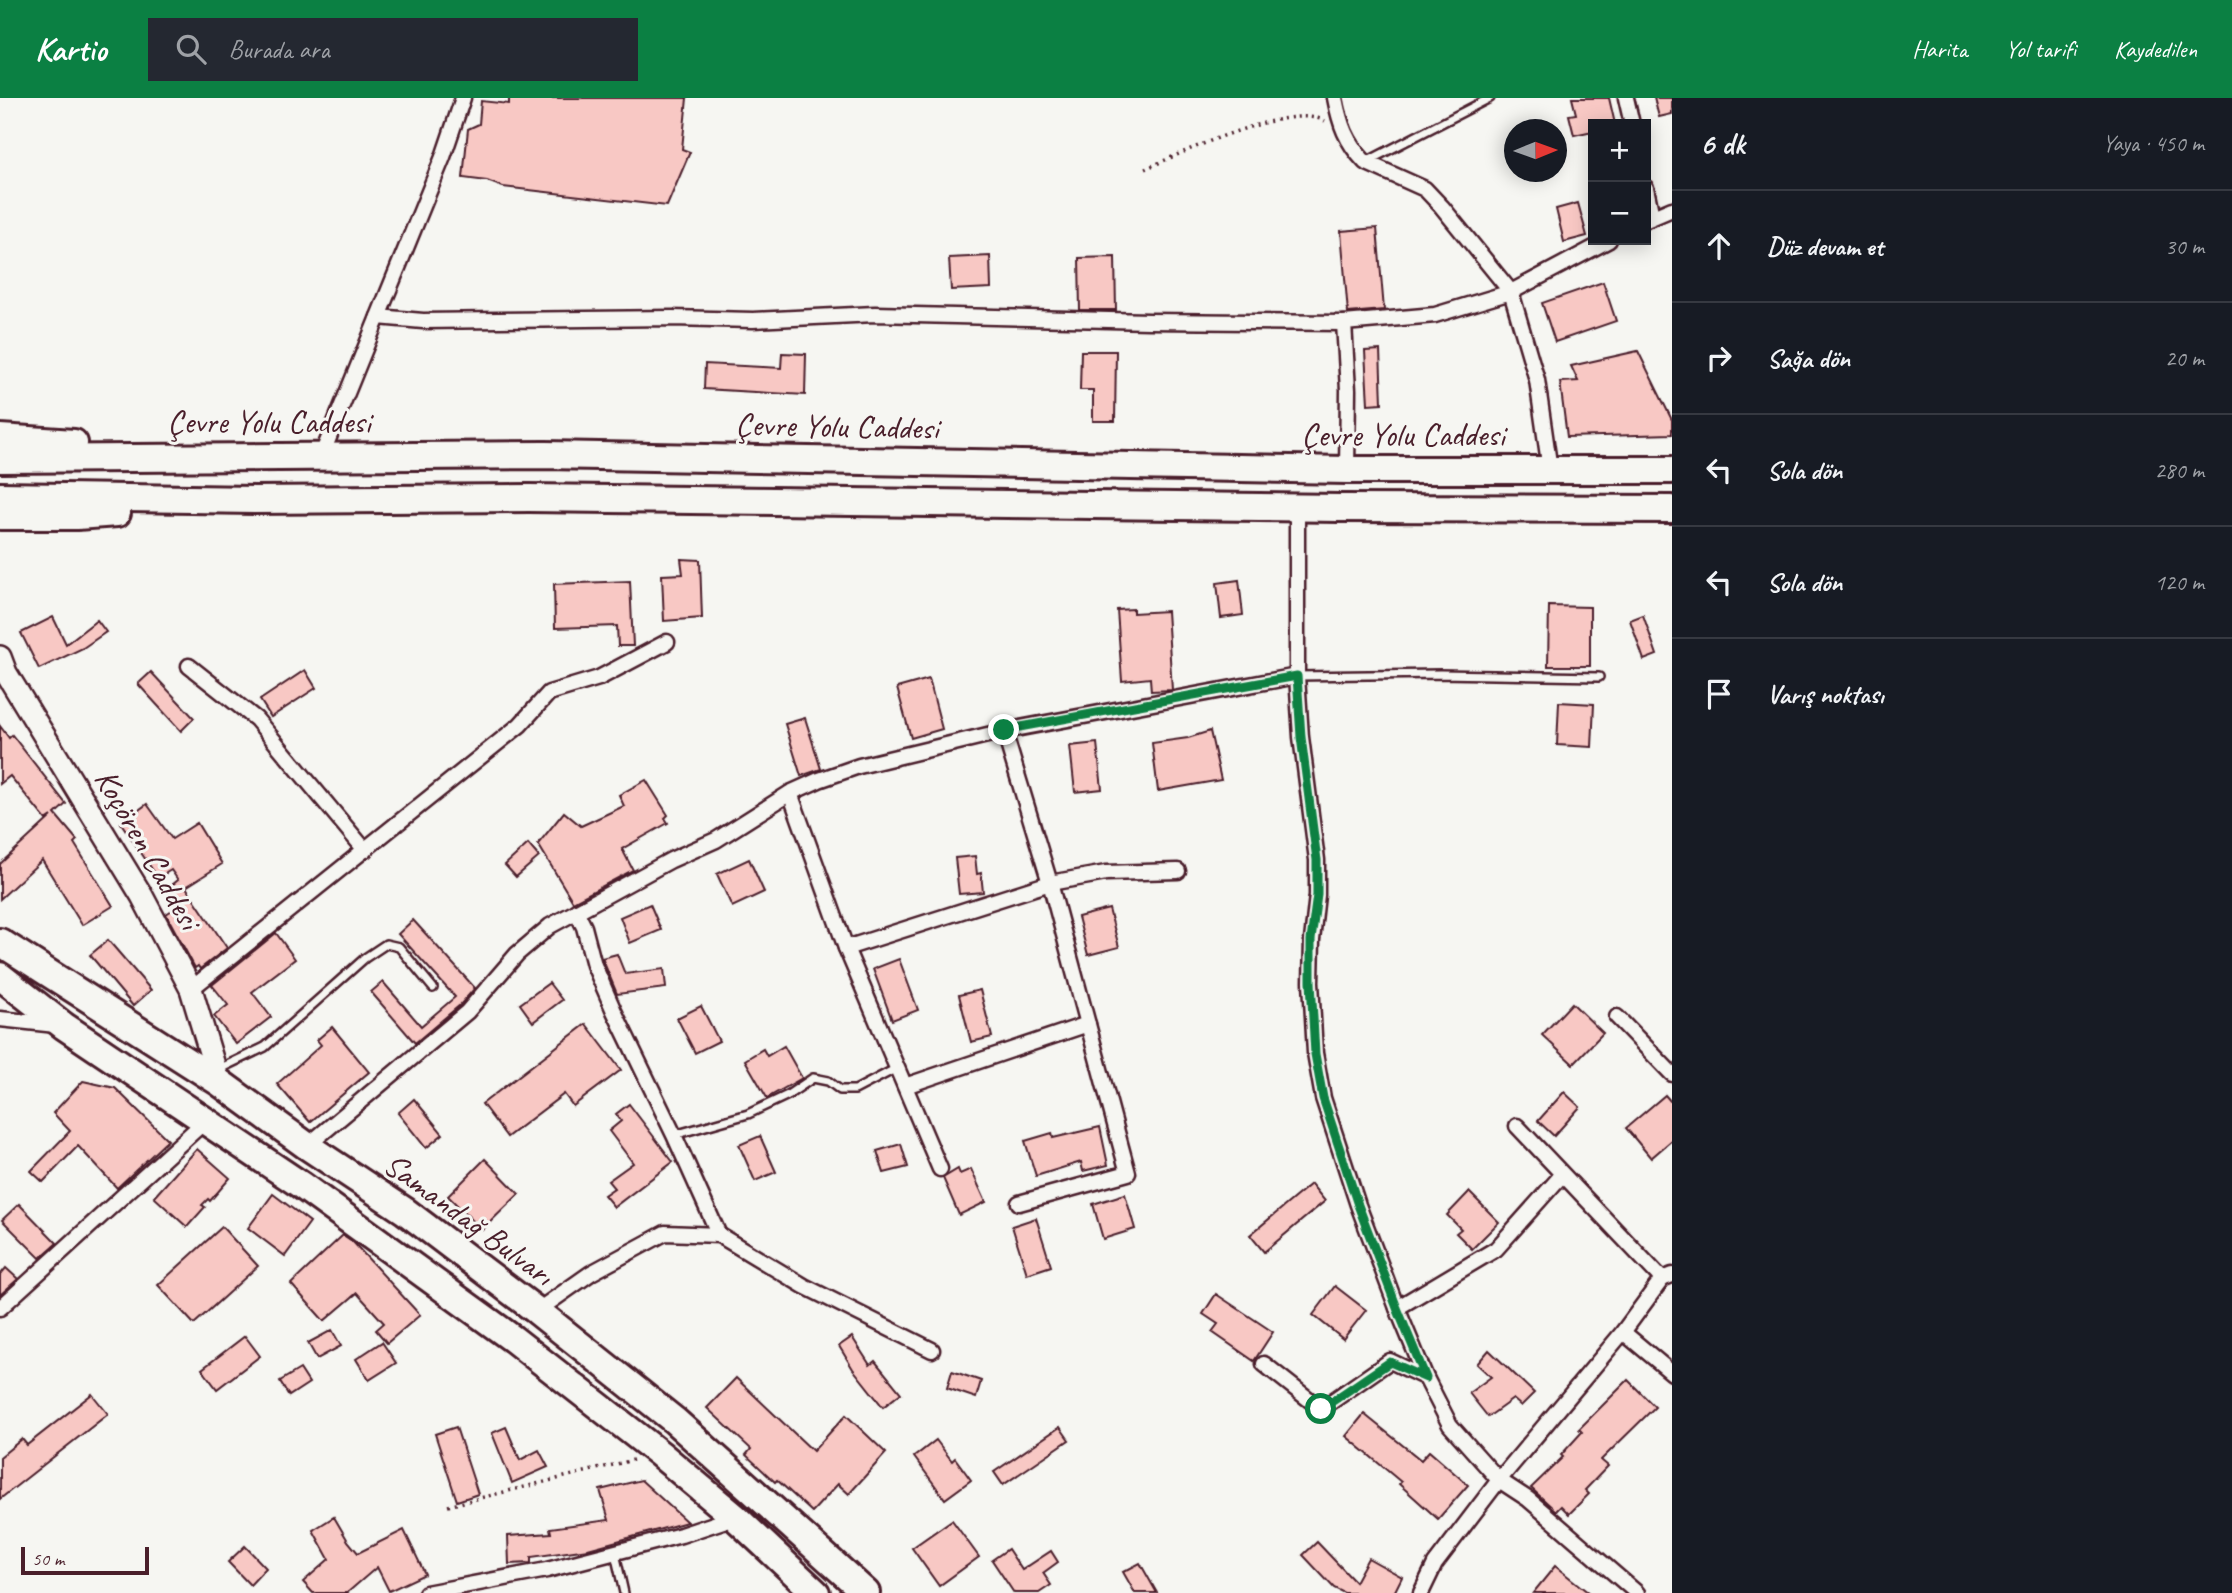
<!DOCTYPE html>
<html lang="tr">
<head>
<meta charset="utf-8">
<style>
  body { margin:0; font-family:Caveat,sans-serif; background:#242831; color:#f1f3f6 }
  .controls { position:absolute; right:21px; top:21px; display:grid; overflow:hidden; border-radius:0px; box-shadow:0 4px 18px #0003 }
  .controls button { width:63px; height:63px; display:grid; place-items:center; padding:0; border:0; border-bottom:2px solid #363941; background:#171b24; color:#f1f3f6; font:35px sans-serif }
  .compass { position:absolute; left:1504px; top:21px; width:63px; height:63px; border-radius:50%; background:#171b24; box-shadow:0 4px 18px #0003; rotate:89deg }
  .scale { position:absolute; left:21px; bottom:18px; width:128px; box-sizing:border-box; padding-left:7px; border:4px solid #4a1f2b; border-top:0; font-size:19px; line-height:24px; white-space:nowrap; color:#4a1f2b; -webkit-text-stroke:5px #f6f6f2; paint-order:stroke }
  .stop { position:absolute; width:21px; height:21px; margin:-16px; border:5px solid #0b8043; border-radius:50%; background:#fff }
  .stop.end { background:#0b8043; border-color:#fff; box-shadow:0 2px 7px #0008 }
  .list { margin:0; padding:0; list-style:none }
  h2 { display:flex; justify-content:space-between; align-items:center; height:91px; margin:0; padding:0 28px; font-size:30px }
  h2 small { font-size:23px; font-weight:400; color:#9ea1a6 }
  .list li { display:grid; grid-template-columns:46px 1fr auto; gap:21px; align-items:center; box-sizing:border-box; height:112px; padding:0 28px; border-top:2px solid #363941 }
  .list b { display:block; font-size:26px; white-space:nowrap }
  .list em { font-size:23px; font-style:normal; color:#9ea1a6 }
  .icon { flex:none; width:38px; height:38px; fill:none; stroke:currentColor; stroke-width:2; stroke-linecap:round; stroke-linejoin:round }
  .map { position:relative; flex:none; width:1672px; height:1495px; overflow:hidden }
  header { display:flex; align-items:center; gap:42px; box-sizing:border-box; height:98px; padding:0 35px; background:#0b8043; color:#fff }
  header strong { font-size:33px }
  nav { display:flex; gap:38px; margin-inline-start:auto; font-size:24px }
  .search { width:490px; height:63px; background:#242831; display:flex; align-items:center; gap:18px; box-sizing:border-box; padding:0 24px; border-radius:0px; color:#9ea1a6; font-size:26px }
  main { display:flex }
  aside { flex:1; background:#171b24 }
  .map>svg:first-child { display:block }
</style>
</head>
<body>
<header>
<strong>Kartio</strong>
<div class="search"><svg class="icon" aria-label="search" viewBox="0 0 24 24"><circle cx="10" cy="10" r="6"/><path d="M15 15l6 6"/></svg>Burada ara</div>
<nav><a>Harita</a><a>Yol tarifi</a><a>Kaydedilen</a></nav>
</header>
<main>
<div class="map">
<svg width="1672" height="1495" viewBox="0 0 1672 1495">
  <rect width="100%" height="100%" fill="#f6f6f2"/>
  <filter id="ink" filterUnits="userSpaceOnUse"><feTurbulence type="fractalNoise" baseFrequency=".0143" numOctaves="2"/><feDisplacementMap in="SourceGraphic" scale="14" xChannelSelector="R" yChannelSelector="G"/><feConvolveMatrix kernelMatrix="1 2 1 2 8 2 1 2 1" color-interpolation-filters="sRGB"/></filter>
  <g filter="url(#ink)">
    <!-- building -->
    <g fill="#f8c8c4" stroke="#4a1f2b" stroke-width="2">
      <path d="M509,0H687L682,51L690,54L667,108L503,89L487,83L463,80L468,31L479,26L481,3L509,6Z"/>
      <path d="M1572,0H1609L1615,26H1593V33L1574,37L1569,17L1576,16Z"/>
      <path d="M1654,0H1672V16L1659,19Z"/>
      <path d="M1578,105L1587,138L1564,144L1556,111Z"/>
      <path d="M1377,130L1384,212L1348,215L1341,133Z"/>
      <path d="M990,158L991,190L951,192L949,160Z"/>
      <path d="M1115,159L1116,212H1080L1079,160Z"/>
      <path d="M1603,184L1616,223L1555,244L1542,205Z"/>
      <path d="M1380,252L1382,305L1368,306L1365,253Z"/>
      <path d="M1081,253H1116L1115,323H1093V292H1080Z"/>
      <path d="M1638,253L1672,322V336L1567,339L1560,284L1578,283L1571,268Z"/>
      <path d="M782,255L806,256L805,297L704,291L705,266L781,270Z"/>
      <path d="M681,461L700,462L702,520L664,523L662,477L683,476Z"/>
      <path d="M1239,482L1243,517L1221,520L1217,485Z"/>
      <path d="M630,483L633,548H618L617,528L555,530L554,486Z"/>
      <path d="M1549,508L1590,509V568H1548Z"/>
      <path d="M1133,511V515L1167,513L1172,592L1151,593L1150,580L1122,583L1117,512Z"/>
      <path d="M1643,517L1657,557L1644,562L1630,522Z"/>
      <path d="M53,519L66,546L97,522L106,534L83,550L39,571L21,535Z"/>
      <path d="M305,572L316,590L271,619L260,602Z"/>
      <path d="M151,574L194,620L181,633L138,586Z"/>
      <path d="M929,581L942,631L911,640L897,590Z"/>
      <path d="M1559,604L1594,606L1592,649L1557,647Z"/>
      <path d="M805,620L821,671L801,678L785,626Z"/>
      <path d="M0,628L9,640L12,637L66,706L55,716L77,742L74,745L113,808L82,827L42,762L0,801V766L52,718L46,722L10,678L0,686Z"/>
      <path d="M1210,633L1221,682L1158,693L1152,645L1188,640Z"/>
      <path d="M1097,645L1102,691L1075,694L1070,648Z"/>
      <path d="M646,682L668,717L665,720L668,725L622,751L633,772L573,804L538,746L564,714L581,728L624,708L619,697Z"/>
      <path d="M147,706L172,741L197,725L222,766L186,789L227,850L200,871L198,868L195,870L166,816L177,809L166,792L178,782L171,772L158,780L121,725Z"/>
      <path d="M528,746L539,759L516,779L505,767Z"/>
      <path d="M975,758L977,776L981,775L983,794L959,796L955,760Z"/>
      <path d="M749,761L764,794L732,809L717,776Z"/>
      <path d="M650,806L661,832L630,845L620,819Z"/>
      <path d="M1109,811L1119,849L1088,857L1078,819Z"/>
      <path d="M413,822L475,890L460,907L415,945L371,894L383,884L421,928L455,899L398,836Z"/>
      <path d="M276,835L295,861L252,894L271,919L236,946L214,918L228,907L212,887Z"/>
      <path d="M108,842L151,892L133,908L90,857Z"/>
      <path d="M617,856L625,876L664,871L666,890L617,896L602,860Z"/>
      <path d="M899,861L918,912L892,922L873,871Z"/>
      <path d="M549,885L562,902L533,924L520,906Z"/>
      <path d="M980,892L992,939L971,944L959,897Z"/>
      <path d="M1572,905L1603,935L1573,966L1542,937Z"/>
      <path d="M701,908L719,943L695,955L677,920Z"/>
      <path d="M586,926L621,972L573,1008L564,996L507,1039L482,1006Z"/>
      <path d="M332,929L369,974L310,1024L277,986L321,947L317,942Z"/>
      <path d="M784,948L802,980L767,1000L745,962L763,951L767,958Z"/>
      <path d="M83,983L115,990L168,1042L117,1090L78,1048L43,1084L31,1073L70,1033L53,1015Z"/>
      <path d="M1564,994L1580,1009L1554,1038L1538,1023Z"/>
      <path d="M1665,997L1672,1005V1042L1651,1060L1626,1030Z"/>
      <path d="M414,1001L443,1036L426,1050L398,1015Z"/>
      <path d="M629,1006L673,1064L614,1109L604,1097L614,1090L608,1083L633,1065L609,1033L621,1023L616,1016Z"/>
      <path d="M1100,1029L1108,1067L1083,1073L1081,1064L1036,1078L1025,1043L1052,1035L1053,1040Z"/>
      <path d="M760,1038L776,1074L755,1083L739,1047Z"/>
      <path d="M901,1046L908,1069L884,1075L877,1053Z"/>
      <path d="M197,1051L230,1080L210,1103L208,1101L202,1107L205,1109L187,1129L154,1099Z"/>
      <path d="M485,1061L519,1096L482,1132L448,1098Z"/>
      <path d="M958,1071L960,1076L971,1071L986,1104L959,1117L943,1080Z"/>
      <path d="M1311,1086L1325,1103L1264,1154L1250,1137Z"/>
      <path d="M1469,1094L1499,1124L1472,1151L1456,1135L1461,1131L1447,1117Z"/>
      <path d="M273,1096L310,1124L285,1158L248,1130Z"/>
      <path d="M1125,1096L1135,1131L1103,1141L1093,1106Z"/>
      <path d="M19,1106L57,1145L40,1160L2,1122Z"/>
      <path d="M1036,1120L1051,1168L1027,1176L1012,1128Z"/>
      <path d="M222,1129L258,1168L194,1226L158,1187Z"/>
      <path d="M343,1137L352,1143L420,1217L387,1245L376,1232L384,1225L357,1195L324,1223L291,1186Z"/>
      <path d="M6,1170L18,1181L0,1197V1177Z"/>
      <path d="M1335,1188L1366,1212L1343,1241L1313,1217Z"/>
      <path d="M1216,1196L1273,1234L1254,1263L1212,1234L1218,1226L1203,1216Z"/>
      <path d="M332,1232L341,1248L317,1261L308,1245Z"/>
      <path d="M245,1238L260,1258L217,1291L202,1271Z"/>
      <path d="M852,1239L870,1267L875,1263L901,1295L883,1309L853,1271L839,1248Z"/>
      <path d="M382,1244L396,1265L369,1282L356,1261Z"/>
      <path d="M1489,1252L1534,1295L1521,1308L1513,1301L1488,1319L1469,1295L1491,1279L1477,1266Z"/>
      <path d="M300,1271L309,1285L289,1298L280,1283Z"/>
      <path d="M952,1273L981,1283L976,1300L947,1290Z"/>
      <path d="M736,1280L813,1353L846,1317L886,1355L849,1396L838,1386L812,1414L777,1382L775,1384L746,1357L751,1351L707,1310Z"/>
      <path d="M1628,1282L1655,1309L1601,1362L1608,1368L1585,1392L1589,1396L1569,1416L1561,1408L1556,1413L1531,1390L1563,1359L1561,1357L1582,1334L1579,1331Z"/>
      <path d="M92,1296L108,1316L0,1401V1359L22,1341L27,1347Z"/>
      <path d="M1364,1316L1421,1362L1429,1353L1468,1387L1438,1421L1399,1386L1401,1384L1346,1338Z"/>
      <path d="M456,1329L478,1396L457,1403L435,1336Z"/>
      <path d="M506,1329L520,1362L539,1352L548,1369L512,1385L492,1335Z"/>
      <path d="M1060,1329L1069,1342L1003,1387L994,1374Z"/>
      <path d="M936,1342L952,1363L955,1360L971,1382L945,1401L914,1359Z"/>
      <path d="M641,1382L687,1424L588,1451L531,1459V1465L509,1466L508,1438L551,1435L550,1430L609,1422L600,1392Z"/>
      <path d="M334,1419L348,1443L358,1455L404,1432L425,1476L389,1493L377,1469L347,1495H313L303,1484L329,1461L313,1432Z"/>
      <path d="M952,1422L979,1459L939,1488L912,1450Z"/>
      <path d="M1317,1444L1355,1484L1368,1460L1402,1479L1394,1495H1344L1334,1490L1303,1457Z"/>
      <path d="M245,1448L266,1470L250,1487L228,1464Z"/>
      <path d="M1008,1451L1022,1472L1051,1453L1058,1464L1043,1475L1051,1487L1039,1495H1014L992,1462Z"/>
      <path d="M1140,1465L1157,1495H1135L1123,1474Z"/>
      <path d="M1555,1468L1589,1495H1533Z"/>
    </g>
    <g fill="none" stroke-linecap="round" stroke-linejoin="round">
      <defs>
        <g id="lane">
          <path d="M1366,64L1490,0"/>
          <path d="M1297,578L1440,576L1599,579"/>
          <path d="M217,972L265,949L365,860L386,846L399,849L433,890"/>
          <path d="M674,1037L748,1016L788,997L813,980L828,983L840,992H855L897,970"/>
          <path d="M615,1455L624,1495"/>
        </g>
        <g id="street">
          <path d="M1335,0C1340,26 1346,44 1365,64L1425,91L1442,109L1511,194L1537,282L1550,372"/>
          <path d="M1626,0L1632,26"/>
          <path d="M1646,90L1652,119"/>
          <path d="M1646,122L1672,111"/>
          <path d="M378,219L423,223L672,220L753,222L875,216L1149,223L1344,225"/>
          <path d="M321,359L443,59L463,0"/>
          <path d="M1347,372L1348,292L1344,225L1435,217L1511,194L1609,142"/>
          <path d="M1297,409V578L1301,639L1317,762V797L1312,842L1311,884L1315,955L1323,1000L1358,1107L1397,1210L1426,1280L1450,1327L1499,1382L1528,1401L1637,1495"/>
          <path d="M189,568L256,621L365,752"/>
          <path d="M1004,633L1050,785L1128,1075L1019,1105"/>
          <path d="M790,695L846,850L940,1071"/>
          <path d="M576,813L584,829L594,867L614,913L674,1037L719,1137"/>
          <path d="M846,850L1050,785L1106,775L1178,773"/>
          <path d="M191,891L520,627L549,595L599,580L667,544"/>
          <path d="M1617,919L1672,976"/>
          <path d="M0,921L56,927"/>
          <path d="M905,988L1088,926"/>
          <path d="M1517,1028L1662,1181"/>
          <path d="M307,1048L467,914L517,856L550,828L671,762L716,742L790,695L819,682L859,668L1004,633L1297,578"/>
          <path d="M0,1210L204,1024"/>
          <path d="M1397,1210L1496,1151L1562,1077"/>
          <path d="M537,1213L591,1175L665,1135L719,1137L804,1188L932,1252"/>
          <path d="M1623,1234L1672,1275"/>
          <path d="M1264,1266L1321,1311L1390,1263L1426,1280"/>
          <path d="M426,1495L547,1472L681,1437L735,1419"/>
          <path d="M1421,1495L1435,1466L1499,1382L1623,1234L1662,1181L1672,1177"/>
        </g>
        <path id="secondary" d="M0,559L6,575L142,798L191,891L219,984"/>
        <g id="highway">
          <path d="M0,340L74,345"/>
          <path d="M0,361L546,357L1347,372H1672"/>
          <path d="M0,398L254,402L529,400L1338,410L1672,411"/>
          <path d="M0,418H77L117,415"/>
          <path d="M0,844L219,984L307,1048L405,1113L537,1213L675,1323L866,1495"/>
          <path d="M0,878L64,928L301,1087L513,1241L660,1356L735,1419L816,1495"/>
        </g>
      </defs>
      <!-- lane casing -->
      <use href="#lane" stroke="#4a1f2b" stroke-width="12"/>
      <!-- street casing -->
      <use href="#street" stroke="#4a1f2b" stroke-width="19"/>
      <!-- secondary casing -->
      <use href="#secondary" stroke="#4a1f2b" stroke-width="26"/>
      <!-- highway casing -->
      <use href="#highway" stroke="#4a1f2b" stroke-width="32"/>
      <!-- path -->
      <g stroke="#4a1f2b" stroke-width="3.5" stroke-dasharray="2 5" stroke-linecap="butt">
        <path d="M1145,71C1182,55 1288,4 1325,23"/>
        <path d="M448,1408L633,1362"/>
      </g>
      <!-- lane -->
      <use href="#lane" stroke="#f6f6f2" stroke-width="7"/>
      <!-- street -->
      <use href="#street" stroke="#f6f6f2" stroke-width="14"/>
      <!-- secondary -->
      <use href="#secondary" stroke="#f6f6f2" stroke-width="21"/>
      <!-- highway -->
      <use href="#highway" stroke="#f6f6f2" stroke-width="26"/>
    </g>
  </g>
  <g fill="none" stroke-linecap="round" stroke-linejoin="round" filter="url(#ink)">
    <!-- route -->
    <path stroke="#0b8043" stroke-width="9" d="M1004,632L1297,578L1301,639L1317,762V797L1311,842V884L1315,956L1323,1000L1358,1107L1397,1210L1426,1280L1390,1264L1321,1311"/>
  </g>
  <g text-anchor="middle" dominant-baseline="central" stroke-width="6" stroke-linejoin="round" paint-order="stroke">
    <!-- street labels -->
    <g font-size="33" fill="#4a1f2b" stroke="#f6f6f2">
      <text x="269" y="324">Çevre Yolu Caddesi</text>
      <text transform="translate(837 328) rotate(1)">Çevre Yolu Caddesi</text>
      <text x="1403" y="337">Çevre Yolu Caddesi</text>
      <text transform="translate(148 751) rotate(60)">Koçören Caddesi</text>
      <text transform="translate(469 1121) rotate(36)">Samandağ Bulvarı</text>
    </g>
  </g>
</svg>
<div class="controls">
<button>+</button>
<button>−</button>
</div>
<svg class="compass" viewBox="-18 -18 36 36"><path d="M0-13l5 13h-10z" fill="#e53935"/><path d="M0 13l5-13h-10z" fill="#9ea1a6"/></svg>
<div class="scale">50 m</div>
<div class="stop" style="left:1321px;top:1311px"></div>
<div class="stop end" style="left:1004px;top:632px"></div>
</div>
<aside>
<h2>6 dk<small>Yaya · 450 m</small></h2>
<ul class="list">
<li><svg class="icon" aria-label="ahead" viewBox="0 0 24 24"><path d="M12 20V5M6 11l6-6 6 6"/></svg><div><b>Düz devam et</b></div><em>30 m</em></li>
<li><svg class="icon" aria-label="right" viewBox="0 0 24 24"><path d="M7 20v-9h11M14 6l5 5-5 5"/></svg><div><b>Sağa dön</b></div><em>20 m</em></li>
<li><svg class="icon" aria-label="left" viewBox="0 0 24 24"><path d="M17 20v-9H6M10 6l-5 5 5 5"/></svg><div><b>Sola dön</b></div><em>280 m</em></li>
<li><svg class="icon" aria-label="left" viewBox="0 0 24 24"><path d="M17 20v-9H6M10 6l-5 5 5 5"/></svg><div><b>Sola dön</b></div><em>120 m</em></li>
<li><svg class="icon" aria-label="arrive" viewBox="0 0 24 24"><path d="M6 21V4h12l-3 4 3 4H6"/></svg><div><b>Varış noktası</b></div></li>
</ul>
</aside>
</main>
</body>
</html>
